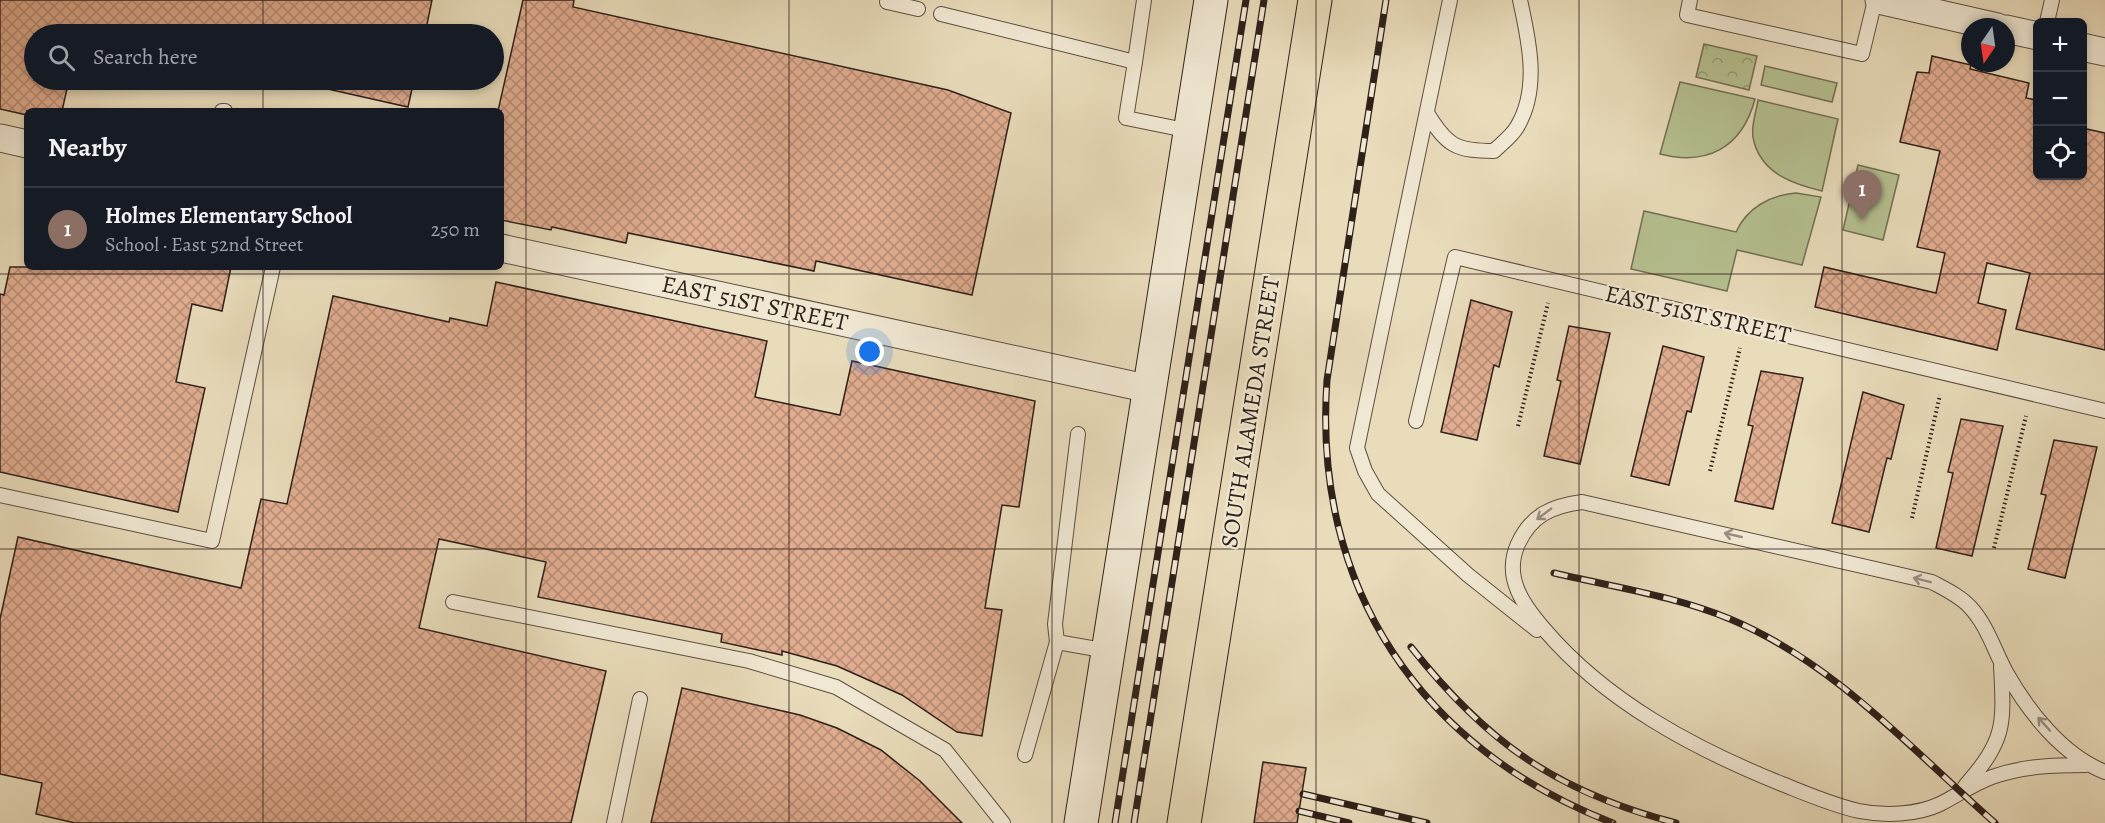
<!DOCTYPE html>
<html lang="en">
<head>
<meta charset="utf-8">
<style>
  body { margin:0; font-family:Alegreya,serif; background:#242831; color:#f1f3f6 }
  .controls { position:absolute; right:18px; top:18px; display:grid; overflow:hidden; border-radius:9px; box-shadow:0 3px 9px #0003 }
  .controls button { width:54px; height:54px; display:grid; place-items:center; padding:0; border:0; border-bottom:2px solid #363941; background:#171b24; color:#f1f3f6; font:30px sans-serif }
  .compass { position:absolute; left:1961px; top:18px; width:54px; height:54px; border-radius:50%; background:#171b24; box-shadow:0 3px 9px #0003; rotate:193deg }
  .you { position:absolute; left:870px; top:352px; width:21px; height:21px; margin:-15px; border:4px solid #fff; border-radius:50%; background:#1a73e8; box-shadow:0 0 0 9px #1a73e833 }
  .badge { display:grid; place-items:center; width:39px; height:39px; border-radius:50%; background:#0f766e; color:#fff; font-size:20px; font-weight:700 }
  .pin { position:absolute; translate:-50% -50px; filter:drop-shadow(0 2px 3px #0008) }
  .pin::after { content:''; position:absolute; top:32px; width:21px; height:18px; background:inherit; clip-path:polygon(0 0,100% 0,50% 100%) }
  .list { margin:0; padding:0; list-style:none }
  h2 { display:flex; justify-content:space-between; align-items:center; height:78px; margin:0; padding:0 24px; font-size:26px }
  h2 small { font-size:20px; font-weight:400; color:#9ea1a6 }
  .list li { display:grid; grid-template-columns:39px 1fr auto; gap:18px; align-items:center; box-sizing:border-box; height:84px; padding:0 24px; border-top:2px solid #363941 }
  .list b { display:block; font-size:22px; white-space:nowrap }
  .list p { margin:0; font-size:20px; white-space:nowrap; color:#9ea1a6 }
  .list em { font-size:20px; font-style:normal; color:#9ea1a6 }
  .icon { flex:none; width:33px; height:33px; fill:none; stroke:currentColor; stroke-width:2; stroke-linecap:round; stroke-linejoin:round }
  .map { position:relative; flex:none; width:2105px; height:823px; overflow:hidden }
  .search { position:absolute; background:#171b24; box-shadow:0 3px 9px #0003; left:24px; top:24px; width:480px; height:66px; display:flex; align-items:center; gap:15px; box-sizing:border-box; padding:0 21px; border-radius:33px; color:#9ea1a6; font-size:22px }
  .panel { position:absolute; background:#171b24; box-shadow:0 3px 9px #0003; left:24px; top:108px; width:480px; height:162px; border-radius:9px }
  .map>svg:first-child { display:block }
</style>
</head>
<body>
<div class="map">
<svg width="2105" height="823" viewBox="0 0 2105 823">
  <defs>
    <pattern id="park-crowns" width="20" height="18" patternUnits="userSpaceOnUse" patternTransform="scale(1.5)"><rect width="20" height="18" fill="#b6c090"/><path d="M2 6a3 3 0 1 1 6 0M12 15a3 3 0 1 1 6 0" fill="none" stroke="#949c75"/></pattern>
    <pattern id="building-cross-hatch" width="8" height="8" patternUnits="userSpaceOnUse" patternTransform="scale(1.5)"><rect width="8" height="8" fill="#e1ad90"/><path d="M0 0l8 8M0 8l8-8" fill="none" stroke="#b78c75"/></pattern>
  </defs>
  <rect width="100%" height="100%" fill="#e9dcbb"/>
  <filter id="stains"><feTurbulence type="fractalNoise" baseFrequency=".00333" numOctaves="4"/><feColorMatrix values="0 0 0 0 .2 0 0 0 0 .09 0 0 0 0 .02 0 0 0 .5 -.17"/></filter>
  <radialGradient id="worn" r=".72"><stop offset=".6" stop-color="#630" stop-opacity="0"/><stop offset="1" stop-color="#630" stop-opacity=".3"/></radialGradient>
  <!-- park -->
  <path fill="url(#park-crowns)" stroke="#727055" stroke-width="1.5" d="M1704,44L1757,56L1749,90L1696,77Z"/>
  <!-- pitch -->
  <g fill="#b6c090" stroke="#727055" stroke-width="1.5">
    <path d="M1765,66L1837,83L1832,102L1761,85Z"/>
    <path d="M1680,82L1755,99C1742,148 1707,166 1660,154Z"/>
    <path d="M1758,100L1838,119L1822,191C1793,184 1763,174 1754,142C1750,129 1756,113 1758,100Z"/>
    <path d="M1858,165L1899,175L1883,240L1843,230Z"/>
    <path d="M1796,193L1821,197L1802,265L1737,250L1727,291L1631,269L1644,211L1736,232C1747,208 1770,195 1796,193Z"/>
  </g>
  <!-- building -->
  <g fill="url(#building-cross-hatch)" stroke="#2f201a" stroke-width="1.5">
    <path d="M0,0H432L425,34H34V80H69L62,111H27V115L0,109Z"/>
    <path d="M523,0H574L573,7L948,90L1011,113L972,295L816,261L814,271L628,233L626,243L552,227L551,230L501,220V111H498Z"/>
    <path d="M1932,56L1971,65L1970,69L2029,83L2026,98L2037,100V176H2082V128L2105,133V350L2016,329L2030,273L1987,263L1978,303L2006,310L1997,350L1815,307L1824,267L1936,293L1945,253L1917,247L1940,151L1900,142L1917,72L1929,73Z"/>
    <path d="M324,80H414L408,107L323,88Z"/>
    <path d="M10,267H231L222,311L192,304L176,382L205,388L178,512L0,472V294L4,295Z"/>
    <path d="M496,282L767,341L755,397L840,415L852,361L1035,401L1019,507L1002,505L985,608L1002,610L982,736L957,732L902,695L837,666L782,651V655L721,642L722,634L538,597L546,562L439,539L419,628L606,671L571,823H75L36,814L42,783L0,774V619L18,537L241,588L261,499L287,504L333,296L449,322L450,318L487,326Z"/>
    <path d="M1471,300L1512,312L1499,367L1494,365L1477,440L1441,432Z"/>
    <path d="M1569,326L1610,333L1580,464L1544,456L1561,381L1557,380Z"/>
    <path d="M1663,346L1704,357L1691,412L1687,411L1669,485L1631,476Z"/>
    <path d="M1761,371L1803,378L1773,509L1735,501L1753,426L1748,425Z"/>
    <path d="M1863,392L1904,405L1891,459L1887,458L1869,532L1832,523Z"/>
    <path d="M1961,419L2003,426L1972,556L1936,548L1953,473L1948,472Z"/>
    <path d="M2054,440L2097,447L2065,578L2028,569L2046,495L2041,494Z"/>
    <path d="M682,688L800,715L837,728L881,750L920,781L962,823H651Z"/>
    <path d="M1263,762L1306,768L1297,823H1254Z"/>
  </g>
  <g fill="none" stroke-linecap="round" stroke-linejoin="round">
    <defs>
      <g id="lane">
        <path d="M1450,0L1357,448L1365,471L1378,494L1468,575L1537,630"/>
        <path d="M1690,0L1687,15L1862,54L1875,0"/>
        <path d="M887,2L918,9"/>
        <path d="M941,14L1135,62L1126,118L1190,131"/>
        <path d="M2047,22L2052,0"/>
        <path d="M1135,62L1144,0"/>
        <path d="M222,111H225"/>
        <path d="M1427,113C1447,146 1456,151 1494,151C1501,144 1512,136 1517,127C1540,89 1529,41 1520,0"/>
        <path d="M1416,421L1455,257L2105,411"/>
        <path d="M1078,434L1055,624L1057,642L1108,651"/>
        <path d="M0,495L212,541L273,267"/>
        <path d="M453,602L749,661L836,687L945,750L1003,823"/>
        <path d="M1025,755L1057,642"/>
        <path d="M2086,765C2054,765 2023,766 1992,777C1973,784 1958,795 1940,804C1917,815 1884,816 1859,811C1832,805 1807,794 1782,784C1695,749 1606,702 1544,629C1523,605 1503,577 1518,544C1531,515 1552,506 1582,502L1932,582C1945,589 1960,596 1970,607C1987,625 1994,650 2006,672C2028,711 2062,755 2105,772"/>
        <path d="M1965,786C2006,739 2004,725 2001,666"/>
        <path d="M614,823L640,699"/>
      </g>
      <g id="street">
        <path d="M1879,0L1997,27"/>
        <path d="M2006,29L2038,36"/>
        <path d="M2082,47L2105,52"/>
        <path d="M0,138L27,144"/>
        <path d="M501,248L1150,389"/>
      </g>
      <path id="secondary" d="M1081,823L1211,0"/>
      <path id="primary" d="M1184,823L1315,0"/>
    </defs>
    <!-- lane casing -->
    <use href="#lane" stroke="#5e4f42" stroke-width="16"/>
    <!-- street casing -->
    <use href="#street" stroke="#5e4f42" stroke-width="29"/>
    <!-- secondary casing -->
    <use href="#secondary" stroke="#2f201a" stroke-width="35"/>
    <!-- primary casing -->
    <use href="#primary" stroke="#2f201a" stroke-width="35"/>
    <!-- path -->
    <g stroke="#2f201a" stroke-width="4" stroke-dasharray="1.5 3" stroke-linecap="butt">
      <path d="M1518,426L1548,303"/>
      <path d="M1710,471L1740,348"/>
      <path d="M1912,518L1940,395"/>
      <path d="M1994,548L2026,416"/>
    </g>
    <!-- lane -->
    <use href="#lane" stroke="#f1e8d3" stroke-width="14"/>
    <!-- street -->
    <use href="#street" stroke="#f1e8d3" stroke-width="27"/>
    <!-- secondary -->
    <use href="#secondary" stroke="#f1e8d3" stroke-width="33"/>
    <!-- primary -->
    <use href="#primary" stroke="#e9dcbb" stroke-width="33"/>
    <defs>
      <g id="rail">
        <path d="M1386,0L1327,380C1312,588 1421,749 1613,823"/>
        <path d="M1554,573C1613,587 1675,596 1730,619C1835,663 1911,749 1995,823"/>
        <path d="M1411,647C1487,743 1557,792 1676,823"/>
        <path d="M1303,794L1427,823"/>
        <path d="M1299,811L1349,823"/>
        <path d="M1115,823L1246,0"/>
        <path d="M1134,823L1264,0"/>
      </g>
    </defs>
    <!-- rail casing -->
    <use href="#rail" stroke="#2f201a" stroke-width="7"/>
    <!-- rail -->
    <use href="#rail" stroke="#f1e8d3" stroke-width="4.5" stroke-dasharray="14" stroke-linecap="butt"/>
  </g>
  <!-- one-way arrows -->
  <defs><path id="oneway-shaft" d="M-6 0H5M1.5-3L5.5 0L1.5 3" fill="none" stroke-width="1.6" stroke-linecap="round" stroke-linejoin="round" transform="scale(1.5)"/></defs>
  <g stroke="#9a8e80">
    <use href="#oneway-shaft" transform="translate(1544 514) rotate(143)"/>
    <use href="#oneway-shaft" transform="translate(1733 535) rotate(-167)"/>
    <use href="#oneway-shaft" transform="translate(1922 580) rotate(-166)"/>
    <use href="#oneway-shaft" transform="translate(2044 724) rotate(-132)"/>
  </g>
  <!-- grid -->
  <path fill="none" stroke="#2f201a" stroke-width="1.5" stroke-opacity="0.55" d="M263,0V34M526,0V823M789,0V823M1052,0V823M1316,0V823M1579,0V823M1842,0V823M263,80V111M263,267V823M0,274H2105M0,549H2105"/>
  <g text-anchor="middle" dominant-baseline="central" stroke-width="4.5" stroke-linejoin="round" paint-order="stroke">
    <!-- street labels -->
    <g font-size="24" fill="#2f201a" stroke="#f1e8d3">
      <text transform="translate(755 303) rotate(12)">EAST 51ST STREET</text>
      <text transform="translate(1698 314) rotate(13)">EAST 51ST STREET</text>
      <text transform="translate(1250 412) rotate(-81)">SOUTH ALAMEDA STREET</text>
    </g>
  </g>
  <rect width="100%" height="100%" filter="url(#stains)"/>
  <rect width="100%" height="100%" fill="url(#worn)"/>
</svg>
<div class="controls">
<button>+</button>
<button>−</button>
<button><svg class="icon" aria-label="locate" viewBox="0 0 24 24"><circle cx="12" cy="12" r="6"/><path d="M12 2v4M12 18v4M2 12h4M18 12h4"/></svg></button>
</div>
<svg class="compass" viewBox="-18 -18 36 36"><path d="M0-13l5 13h-10z" fill="#e53935"/><path d="M0 13l5-13h-10z" fill="#9ea1a6"/></svg>
<div class="you"></div>
<div class="pin badge" style="left:1862px;top:220px;background:#8d6e63">1</div>
<div class="search"><svg class="icon" aria-label="search" viewBox="0 0 24 24"><circle cx="10" cy="10" r="6"/><path d="M15 15l6 6"/></svg>Search here</div>
<section class="panel">
<h2>Nearby<small></small></h2>
<ul class="list">
<li><span class="badge" style="background:#8d6e63">1</span><div><b>Holmes Elementary School</b><p>School · East 52nd Street</p></div><em>250 m</em></li>
</ul>
</section>
</div>
</body>
</html>
